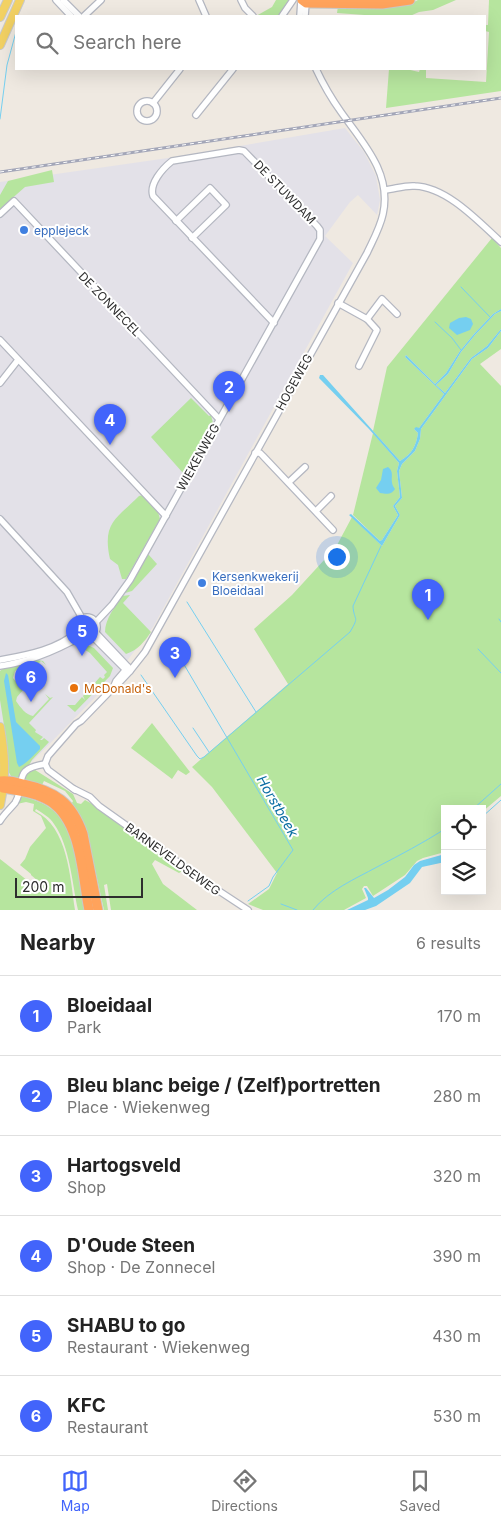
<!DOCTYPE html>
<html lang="en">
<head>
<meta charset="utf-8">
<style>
  body { margin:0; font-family:Inter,sans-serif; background:#f2f2f2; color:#222 }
  .controls { position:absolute; right:15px; bottom:15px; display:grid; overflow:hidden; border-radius:0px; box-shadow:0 5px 20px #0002 }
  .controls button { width:45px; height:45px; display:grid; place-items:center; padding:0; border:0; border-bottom:1px solid #e0e0e0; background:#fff; color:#222; font:25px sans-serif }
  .scale { position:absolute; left:15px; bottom:12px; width:128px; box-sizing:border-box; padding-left:5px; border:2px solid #2e2e2e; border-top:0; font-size:14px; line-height:18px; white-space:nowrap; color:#2e2e2e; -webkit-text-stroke:4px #fff; paint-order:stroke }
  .you { position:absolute; left:336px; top:556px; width:18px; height:18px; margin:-12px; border:4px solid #fff; border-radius:50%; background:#1a73e8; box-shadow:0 0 0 8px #1a73e833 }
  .badge { display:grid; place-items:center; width:32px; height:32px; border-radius:50%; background:#4264fb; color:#fff; font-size:16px; font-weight:700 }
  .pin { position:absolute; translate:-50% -41px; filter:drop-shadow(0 1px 2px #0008) }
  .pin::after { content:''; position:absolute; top:26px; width:18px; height:15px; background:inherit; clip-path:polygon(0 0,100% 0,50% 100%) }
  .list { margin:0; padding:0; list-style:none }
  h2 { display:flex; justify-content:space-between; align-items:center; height:65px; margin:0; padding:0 20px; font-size:21px }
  h2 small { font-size:16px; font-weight:400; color:#767676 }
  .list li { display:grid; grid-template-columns:32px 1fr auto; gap:15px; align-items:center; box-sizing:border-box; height:80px; padding:0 20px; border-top:1px solid #e0e0e0 }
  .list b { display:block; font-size:19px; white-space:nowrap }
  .list p { margin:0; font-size:16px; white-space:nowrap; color:#767676 }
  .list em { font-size:16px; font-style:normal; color:#767676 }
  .icon { flex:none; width:28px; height:28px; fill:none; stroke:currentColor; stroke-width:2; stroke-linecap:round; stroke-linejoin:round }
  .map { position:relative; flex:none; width:501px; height:910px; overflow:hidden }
  .search { position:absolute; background:#fff; box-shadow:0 5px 20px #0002; left:15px; right:15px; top:15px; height:55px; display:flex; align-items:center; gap:12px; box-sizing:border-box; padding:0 18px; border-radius:0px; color:#767676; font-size:19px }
  .sheet { height:545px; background:#fff }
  nav { display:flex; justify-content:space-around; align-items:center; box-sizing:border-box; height:70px; border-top:1px solid #e0e0e0; background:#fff; font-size:14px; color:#767676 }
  nav a { display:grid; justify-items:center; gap:2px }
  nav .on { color:#4264fb }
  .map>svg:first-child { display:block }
</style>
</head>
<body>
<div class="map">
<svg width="501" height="910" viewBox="0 0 501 910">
  <rect width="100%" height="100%" fill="#efe9e1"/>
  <!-- industrial -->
  <path fill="#e3e1e8" d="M345,128L364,152L376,176L380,200L377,215L358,195L350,202L325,236L353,263L153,627L113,679L18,776L0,780V182L175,157Z"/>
  <!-- green -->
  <g fill="#b6e59e">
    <path d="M276,0H291L279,16H256L272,7Z"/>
    <path d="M418,0H456L433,10L419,12L410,16H378L337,13L338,6L412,3Z"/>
    <path d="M489,0H501V91L386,108L389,69H406L419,72L420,69H426V78L486,82L489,32L485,31V25H488Z"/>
    <path d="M52,170L54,182L25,187L0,209V195L8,181Z"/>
    <path d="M492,238L501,248V309L493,314L474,334L460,351L446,373L435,384L406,355L405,357L444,394L419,428L414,429L418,433C416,446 412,454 400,461L373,431L387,367Z"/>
    <path d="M501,311V329L487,346L471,358L445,393L436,385L448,374L461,352L475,335L495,314Z"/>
    <path d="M501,331V349L480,364L501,386V796L482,812V809H445V852L423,858L417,861L405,875L373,896L367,886H364L362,889L366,898L344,910H263L248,904L269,889L277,873L212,787L192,767L288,684L254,629L292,595L336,547L352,517L382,546L400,515L395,506L402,498L399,471L402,464L415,451L420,439L421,429L472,359L488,348Z"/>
    <path d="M191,398L209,416L211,415L213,423L183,475V473L151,437Z"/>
    <path d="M373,433L399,463L397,471L400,497L393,506L398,515L382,540L380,541L353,515Z"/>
    <path d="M143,495L158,512L160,519L126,579H122L118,565L110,559C102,523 116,519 139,496Z"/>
    <path d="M148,554L157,564L132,591L125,593Z"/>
    <path d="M130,595L123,603L151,632C145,641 138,650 126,654L105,632C105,619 115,607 122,596Z"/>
    <path d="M85,644L94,648L113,668L110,676L75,712L67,705H75L82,697L85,700L83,696L100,677L103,679L105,677L104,675L107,672L90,653L82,648Z"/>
    <path d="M38,660L43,661L46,665L41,661L39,663L18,669L15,671L13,678L23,690L17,697L16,701C20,707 26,715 33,716L49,699L45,694L50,698L53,697L29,723L36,730L35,732L43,737L40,740H42L44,738L49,742L32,760L20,780L11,776L7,769L6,738L0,700V671L4,668Z"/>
    <path d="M152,723L190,772L186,775L178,770L172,779L131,748Z"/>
    <path d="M32,768L73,794L77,803L81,804L85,800L96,806L184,870L179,873L155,860L152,864L163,884L197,910H111L107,884L104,885L108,910H104L86,829L81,817L72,803L73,801L65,791L44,781L42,785L22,780L24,776Z"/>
    <path d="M19,795C31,799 44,802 54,811C76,830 80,882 85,910H78C72,883 70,846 54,824C50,817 42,813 36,809L35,811C68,827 70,877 75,910H0V859L37,888L38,881L31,875V874L20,865L25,859L30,847L46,828L41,816L33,811L34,804L26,802L17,804Z"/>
  </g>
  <!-- water -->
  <g fill="#75cff0">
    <path d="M501,309V311L495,314L475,335L461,352L448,374L436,385L445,393L471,358L487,346L501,329V331L488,348L472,359L421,429L420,439L415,451L402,464L399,471L402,498L395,506L400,515L382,546L349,515L351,514L380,541L382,540L398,515L393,506L400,497L397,471L399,463L369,429L319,378L320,375H323L400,461C412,454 416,446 418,433L414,429L416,427L419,428L444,394L405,357L406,355L435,384L446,373L460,351L474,334L493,314Z"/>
    <path d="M466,317L471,319L473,324L470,330L457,335L449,328L450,323L459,318Z"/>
    <path d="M388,467C396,473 388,480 395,489C391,495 387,494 380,493L376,488L381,480L383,469Z"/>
    <path d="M6,673L8,675L16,722L40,746V749C33,756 27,763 19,767L17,763L4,681Z"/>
    <path d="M445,854V862L422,867L410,883L376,906L365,910H347L368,900V898L364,888H366L374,898L388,890L405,877L414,865L420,861Z"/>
  </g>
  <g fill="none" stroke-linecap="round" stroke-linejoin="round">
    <!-- stream -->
    <g stroke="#75cff0" stroke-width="1">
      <path d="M0,119L7,65L16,32"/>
      <path d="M461,287L490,317"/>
      <path d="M435,322L452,338L461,350"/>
      <path d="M187,602L256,712"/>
      <path d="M499,619L501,622"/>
      <path d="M478,649L501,673"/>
      <path d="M179,656L293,850L273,877L269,886L248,901"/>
      <path d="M141,675L197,756L200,759L204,757L350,632C360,615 354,622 353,606L381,546"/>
      <path d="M193,728L209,752"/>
      <path d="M473,809L501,784"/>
      <path d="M482,817L501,800"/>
      <path d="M281,904L297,910"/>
      <path d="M313,910C329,890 355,879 377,867C400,855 423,843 445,829"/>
    </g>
    <defs>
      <g id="minor">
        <path d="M56,0L71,16"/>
        <path d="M63,0L79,16"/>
        <path d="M199,0L206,16"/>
        <path d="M241,0L245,8L253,16"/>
        <path d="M84,16L101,0"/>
        <path d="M282,16L293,0"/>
        <path d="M300,16L301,0"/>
        <path d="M305,16L306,3"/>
        <circle cx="147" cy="111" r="10"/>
        <path d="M153,103L180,69"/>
        <path d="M196,115L233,69"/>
        <path d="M385,190C395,189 405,185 415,186C447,187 479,222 501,242"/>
        <path d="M0,214L14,201L219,419"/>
        <path d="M176,221L210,188L226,205L192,238"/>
        <path d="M338,303L367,319L377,330L359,366"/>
        <path d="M367,319L382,299L397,314"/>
        <path d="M0,340L166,516"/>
        <path d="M0,383L18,360"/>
        <path d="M255,453H260L263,456L333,530"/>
        <path d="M289,482L305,467"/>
        <path d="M316,511L331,496"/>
        <path d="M0,519L67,592L82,618"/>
        <circle cx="87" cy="627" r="10"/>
        <path d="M96,622L112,605L130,580L320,239V230L317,226L244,151L239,150L172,161C162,169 149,184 153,196L274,323"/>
        <path d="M96,633L128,667L130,671L114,688"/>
        <path d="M92,636L126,670L130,671L145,652L367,253C373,240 380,228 383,214C392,173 363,143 341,112C331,98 323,84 316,69"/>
        <path d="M0,660C27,655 57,650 78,631"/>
        <path d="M0,666C29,662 57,650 82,636"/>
        <path d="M45,764L48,756L76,724L81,721L113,688L116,681L128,667"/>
        <path d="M45,764L48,770L75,790"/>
        <path d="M74,789L90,797L99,806L213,887L248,910"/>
        <path d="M0,821C4,814 10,809 15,803C27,783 11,769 45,764"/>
      </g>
      <g id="major">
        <path d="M0,17L8,0"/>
        <path d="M0,45L20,0"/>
        <path d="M0,727C5,757 6,775 0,805"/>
      </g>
      <g id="highway">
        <path d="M302,0L306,3L382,4L410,0"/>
        <path d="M0,781C7,780 16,782 23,784C55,791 72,802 83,834L98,910"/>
        <path d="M0,786L3,788C19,791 37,793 51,802C82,823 82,877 89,910"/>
      </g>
    </defs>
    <!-- minor casing -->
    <use href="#minor" stroke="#b4b7c1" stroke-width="8"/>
    <!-- major casing -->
    <use href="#major" stroke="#c9c9c9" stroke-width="10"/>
    <!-- highway casing -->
    <use href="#highway" stroke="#c9c9c9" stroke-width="11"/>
    <!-- minor -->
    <use href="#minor" stroke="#fff" stroke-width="5.5"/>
    <!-- major -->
    <use href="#major" stroke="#f2d163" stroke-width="8"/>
    <!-- highway -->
    <use href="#highway" stroke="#ffa35c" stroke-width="9"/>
    <defs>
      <path id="rail" d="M0,172L501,98"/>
    </defs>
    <!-- rail casing -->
    <use href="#rail" stroke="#a3a6b8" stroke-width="3"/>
    <!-- rail -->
    <use href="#rail" stroke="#fff" stroke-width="1" stroke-dasharray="4" stroke-linecap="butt"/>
  </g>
  <!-- markers -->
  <g fill="#3f7fe0" stroke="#fff" stroke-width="2">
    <circle cx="24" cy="230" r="5"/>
    <circle cx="202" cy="583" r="5"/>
  </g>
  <circle fill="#e8710a" stroke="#fff" stroke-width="2" cx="74" cy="688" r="5"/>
  <g text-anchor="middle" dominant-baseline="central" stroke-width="4" stroke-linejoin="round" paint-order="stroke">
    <!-- street labels -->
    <g font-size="12" fill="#2e2e2e" stroke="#fff">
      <text transform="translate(285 192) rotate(46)">DE STUWDAM</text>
      <text transform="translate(110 304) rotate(46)">DE ZONNECEL</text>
      <text transform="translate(294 382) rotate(-61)">HOGEWEG</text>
      <text transform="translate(198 457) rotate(-61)">WIEKENWEG</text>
      <text transform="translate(173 859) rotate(36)">BARNEVELDSEWEG</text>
    </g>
    <!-- shop labels -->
    <g font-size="12" fill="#366cbe" stroke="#fff" text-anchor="start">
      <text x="34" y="230">epplejeck</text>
      <text x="212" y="576">Kersenkwekerij<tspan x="212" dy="14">Bloeidaal</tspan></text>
    </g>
    <!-- food labels -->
    <g font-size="12" fill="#c56008" stroke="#fff" text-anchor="start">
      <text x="84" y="688">McDonald's</text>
    </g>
    <!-- water labels -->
    <g font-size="14" font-style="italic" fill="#0d6fa3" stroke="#fff">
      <text transform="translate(278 806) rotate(60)">Horstbeek</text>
    </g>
  </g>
</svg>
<div class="controls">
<button><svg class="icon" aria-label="locate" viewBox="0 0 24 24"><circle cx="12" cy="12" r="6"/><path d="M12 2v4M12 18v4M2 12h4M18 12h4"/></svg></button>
<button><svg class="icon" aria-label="layers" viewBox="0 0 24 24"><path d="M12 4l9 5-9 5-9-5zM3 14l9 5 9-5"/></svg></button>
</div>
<div class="scale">200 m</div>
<div class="you"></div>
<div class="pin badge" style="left:428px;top:620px">1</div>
<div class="pin badge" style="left:229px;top:412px">2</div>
<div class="pin badge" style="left:175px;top:678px">3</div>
<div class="pin badge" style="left:110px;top:445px">4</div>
<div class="pin badge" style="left:82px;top:656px">5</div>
<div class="pin badge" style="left:31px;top:702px">6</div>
<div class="search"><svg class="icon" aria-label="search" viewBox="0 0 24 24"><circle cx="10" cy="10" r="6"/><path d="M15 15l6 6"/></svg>Search here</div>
</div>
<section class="sheet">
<h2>Nearby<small>6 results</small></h2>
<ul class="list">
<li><span class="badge">1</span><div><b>Bloeidaal</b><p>Park</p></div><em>170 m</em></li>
<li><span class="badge">2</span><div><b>Bleu blanc beige / (Zelf)portretten</b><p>Place · Wiekenweg</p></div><em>280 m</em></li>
<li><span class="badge">3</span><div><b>Hartogsveld</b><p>Shop</p></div><em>320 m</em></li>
<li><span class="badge">4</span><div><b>D'Oude Steen</b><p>Shop · De Zonnecel</p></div><em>390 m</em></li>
<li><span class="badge">5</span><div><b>SHABU to go</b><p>Restaurant · Wiekenweg</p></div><em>430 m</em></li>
<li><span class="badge">6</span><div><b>KFC</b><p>Restaurant</p></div><em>530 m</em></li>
</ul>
</section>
<nav>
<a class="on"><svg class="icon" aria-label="map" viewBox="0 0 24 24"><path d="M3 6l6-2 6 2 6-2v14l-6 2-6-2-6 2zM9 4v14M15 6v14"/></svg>Map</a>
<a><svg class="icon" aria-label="directions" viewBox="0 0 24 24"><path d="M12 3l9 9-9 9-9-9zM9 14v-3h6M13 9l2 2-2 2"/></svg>Directions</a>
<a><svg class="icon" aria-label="saved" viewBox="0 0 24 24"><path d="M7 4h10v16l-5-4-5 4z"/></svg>Saved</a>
</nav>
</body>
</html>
